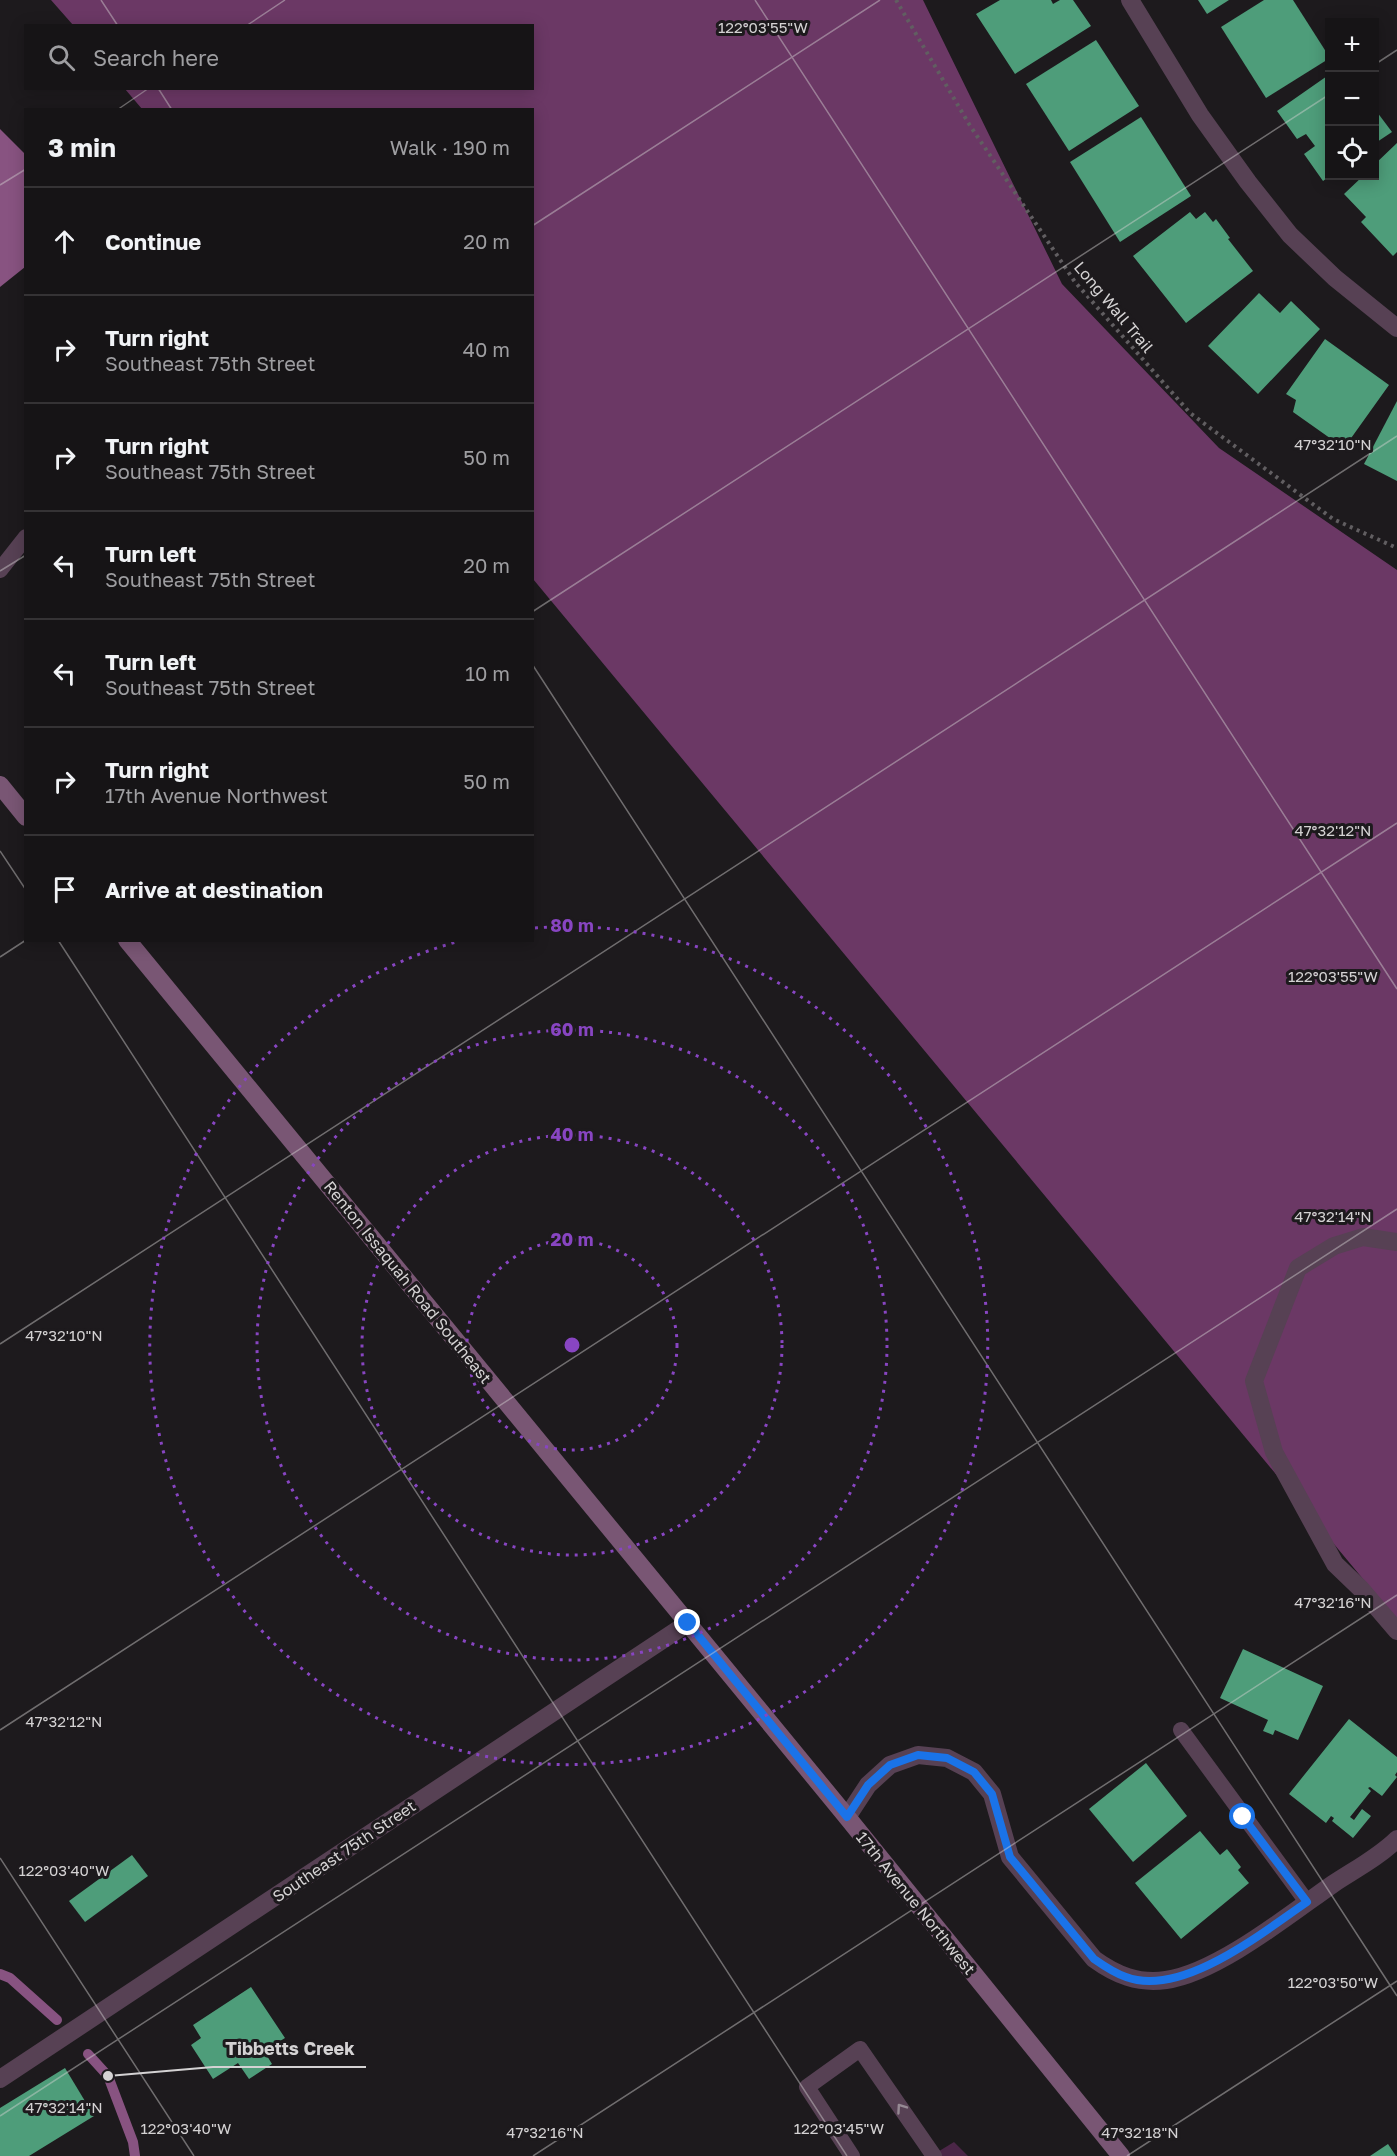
<!DOCTYPE html>
<html lang="en">
<head>
<meta charset="utf-8">
<style>
  body { margin:0; font-family:"Golos Text",sans-serif; background:#1f1d1f; color:#f1f3f6 }
  .controls { position:absolute; right:18px; top:18px; display:grid; overflow:hidden; border-radius:0px; box-shadow:0 3px 15px #0003 }
  .controls button { width:54px; height:54px; display:grid; place-items:center; padding:0; border:0; border-bottom:2px solid #353335; background:#161416; color:#f1f3f6; font:30px sans-serif }
  .stop { position:absolute; width:18px; height:18px; margin:-14px; border:4px solid #1a73e8; border-radius:50%; background:#fff }
  .stop.end { background:#1a73e8; border-color:#fff; box-shadow:0 2px 6px #0008 }
  .list { margin:0; padding:0; list-style:none }
  h2 { display:flex; justify-content:space-between; align-items:center; height:78px; margin:0; padding:0 24px; font-size:26px }
  h2 small { font-size:20px; font-weight:400; color:#9e9ea1 }
  .list li { display:grid; grid-template-columns:39px 1fr auto; gap:18px; align-items:center; box-sizing:border-box; height:108px; padding:0 24px; border-top:2px solid #353335 }
  .list b { display:block; font-size:22px; white-space:nowrap }
  .list p { margin:0; font-size:20px; white-space:nowrap; color:#9e9ea1 }
  .list em { font-size:20px; font-style:normal; color:#9e9ea1 }
  .icon { flex:none; width:33px; height:33px; fill:none; stroke:currentColor; stroke-width:2; stroke-linecap:round; stroke-linejoin:round }
  .map { position:relative; flex:none; width:1397px; height:2156px; overflow:hidden }
  .search { position:absolute; background:#161416; box-shadow:0 3px 15px #0003; left:24px; top:24px; width:510px; height:66px; display:flex; align-items:center; gap:15px; box-sizing:border-box; padding:0 21px; border-radius:0px; color:#9e9ea1; font-size:22px }
  .panel { position:absolute; background:#161416; box-shadow:0 3px 15px #0003; left:24px; top:108px; width:510px; height:834px; border-radius:0px }
  .map>svg:first-child { display:block }
</style>
</head>
<body>
<div class="map">
<svg width="1397" height="2156" viewBox="0 0 1397 2156">
  <rect width="100%" height="100%" fill="#1d1a1d"/>
  <!-- green -->
  <path fill="#4b2647" d="M954,2142L968,2156H931Z"/>
  <!-- forest -->
  <path fill="#6b3865" d="M51,0H923L1062,284L1219,448L1397,570V1620L533,579L532,110L142,109L125,89L532,88V26L73,25Z"/>
  <!-- water -->
  <path fill="#885381" d="M0,129L26,155L25,267L0,287Z"/>
  <g fill="none" stroke-linecap="round" stroke-linejoin="round">
    <!-- stream -->
    <g stroke="#885381" stroke-width="10">
      <path d="M0,1974L10,1978L57,2020"/>
      <path d="M88,2054L108,2076L133,2142L135,2156"/>
    </g>
  </g>
  <!-- building -->
  <g fill="#4e9d7a">
    <path d="M1000,0H1051L1053,4L1060,0H1073L1091,26L1015,74L976,14Z"/>
    <path d="M1198,0H1229L1207,14Z"/>
    <path d="M1264,0H1293L1330,58L1266,98L1221,27Z"/>
    <path d="M1096,40L1139,106L1069,151L1026,84Z"/>
    <path d="M1330,74V176L1323,181L1304,154L1315,146L1306,134L1297,139L1277,111Z"/>
    <path d="M1374,108L1392,132L1374,144Z"/>
    <path d="M1141,117L1191,196L1120,242L1070,162Z"/>
    <path d="M1397,143V252L1393,256L1361,222L1366,217L1344,194L1363,176H1374V165Z"/>
    <path d="M1190,212L1196,219L1205,212L1213,222L1216,219L1230,238L1228,239L1253,271L1186,323L1133,256Z"/>
    <path d="M1259,293L1280,313L1291,301L1320,329L1258,394L1208,346Z"/>
    <path d="M1325,339L1389,385L1344,448L1293,412L1296,400L1286,394Z"/>
    <path d="M1397,401V481L1364,464Z"/>
    <path d="M1243,1649L1323,1686L1298,1740L1275,1730L1273,1735L1263,1731L1268,1720L1220,1698Z"/>
    <path d="M1349,1719L1397,1757V1772L1395,1775L1397,1777L1382,1796L1370,1787L1368,1788L1371,1791L1350,1817L1354,1820L1362,1809L1371,1816L1353,1838L1332,1821L1334,1818L1331,1816L1326,1823L1289,1794Z"/>
    <path d="M1146,1763L1187,1816L1133,1862L1089,1809Z"/>
    <path d="M1200,1831L1220,1855L1227,1849L1241,1867L1238,1870L1249,1883L1181,1939L1135,1883Z"/>
    <path d="M132,1855L148,1876L85,1922L69,1901Z"/>
    <path d="M251,1987L285,2038L264,2051L272,2064L249,2079L238,2063L213,2079L191,2045L201,2038L193,2025Z"/>
    <path d="M65,2068L94,2116L29,2156H0V2108Z"/>
    <path d="M1388,2144L1396,2156H1370Z"/>
  </g>
  <g fill="none" stroke-linecap="round" stroke-linejoin="round">
    <!-- path -->
    <path stroke="#615e61" stroke-width="4" stroke-dasharray="3 4.5" stroke-linecap="butt" d="M896,0L969,124L1075,282L1190,413L1333,519L1397,548"/>
    <!-- lane -->
    <g stroke="#574154" stroke-width="16">
      <path d="M0,570L26,537"/>
      <path d="M1181,1730L1307,1902"/>
      <path d="M852,2156L807,2087L860,2049L934,2156"/>
    </g>
    <!-- street -->
    <g stroke="#574154" stroke-width="18">
      <path d="M1130,0L1200,115L1248,182L1290,235L1335,278L1397,328"/>
      <path d="M1397,1242L1363,1237L1334,1246L1298,1268L1254,1381L1274,1452L1335,1564L1361,1589L1397,1631"/>
      <path d="M847,1817L868,1785L890,1765L918,1755L947,1758L974,1772L992,1794L1010,1857L1094,1959C1116,1975 1138,1984 1166,1980C1217,1973 1290,1914 1333,1884C1354,1870 1379,1857 1397,1839"/>
      <path d="M0,2079L688,1623"/>
    </g>
    <!-- secondary -->
    <g stroke="#795674" stroke-width="18">
      <path d="M0,785L26,817"/>
      <path d="M127,940L847,1817L1121,2156"/>
    </g>
  </g>
  <!-- one-way arrows -->
  <defs><path id="oneway-chevron" d="M-2-3.5L2.5 0L-2 3.5" fill="none" stroke-width="1.6" stroke-linecap="round" stroke-linejoin="round" transform="scale(1.5)"/></defs>
  <use stroke="#968a94" href="#oneway-chevron" transform="translate(901 2108) rotate(-125)"/>
  <g fill="none" stroke-linecap="round" stroke-linejoin="round">
    <!-- route -->
    <path stroke="#1a73e8" stroke-width="8" d="M688,1623L847,1817L868,1785L890,1765L918,1755L947,1758L974,1772L992,1794L1010,1857L1094,1959C1104,1966 1114,1973 1126,1977C1182,1998 1263,1932 1307,1902L1243,1817"/>
  </g>
  <!-- ticks -->
  <path fill="none" stroke="#d4d2d3" stroke-width="1.5" stroke-opacity="0.45" d="M101,0L118,26M755,0L1397,989M246,26L285,0M1374,65L1397,50M158,88L172,110M117,110L149,88M0,185L26,169M532,226L880,0M0,571L26,555M532,612L1330,94M532,664L1397,1996M0,851L26,890M58,940L847,2156M0,957L26,940M0,1344L1397,436M0,1730L1397,823M0,1858L194,2156M0,2116L1397,1209M533,2156L1397,1595M1127,2156L1397,1981"/>
  <!-- distance rings -->
  <g fill="none" stroke="#8845c2" stroke-width="3" stroke-dasharray="3 6">
    <circle cx="572" cy="1345" r="105"/>
    <circle cx="572" cy="1345" r="210"/>
    <circle cx="572" cy="1345" r="315"/>
    <path d="M535 928A419 419 0 1 1 460 941"/>
  </g>
  <g text-anchor="middle" dominant-baseline="central" stroke-width="6" stroke-linejoin="round" paint-order="stroke">
    <!-- street labels -->
    <g font-size="16" fill="#d4d2d3" stroke="#1d1a1d">
      <text transform="translate(1114 307) rotate(50)">Long Wall Trail</text>
      <text transform="translate(408 1282) rotate(51)">Renton Issaquah Road Southeast</text>
      <text transform="translate(344 1851) rotate(-34)">Southeast 75th Street</text>
      <text transform="translate(916 1903) rotate(51)">17th Avenue Northwest</text>
    </g>
  </g>
  <g font-size="15" text-anchor="middle" fill="#d4d2d3" stroke="#1d1a1d" stroke-width="6" stroke-linejoin="round" paint-order="stroke">
    <text x="763" y="33">122°03'55"W</text>
    <text x="1333" y="450">47°32'10"N</text>
    <text x="1333" y="836">47°32'12"N</text>
    <text x="1333" y="982">122°03'55"W</text>
    <text x="1333" y="1222">47°32'14"N</text>
    <text x="64" y="1341">47°32'10"N</text>
    <text x="1333" y="1608">47°32'16"N</text>
    <text x="64" y="1727">47°32'12"N</text>
    <text x="64" y="1876">122°03'40"W</text>
    <text x="1333" y="1988">122°03'50"W</text>
    <text x="64" y="2113">47°32'14"N</text>
    <text x="186" y="2134">122°03'40"W</text>
    <text x="839" y="2134">122°03'45"W</text>
    <text x="545" y="2138">47°32'16"N</text>
    <text x="1140" y="2138">47°32'18"N</text>
  </g>
  <circle cx="572" cy="1345" r="9" fill="#8845c2" stroke="#1d1a1d" stroke-width="3"/>
  <g font-size="18" text-anchor="middle" font-weight="bold" fill="#8845c2" stroke="#1d1a1d" stroke-width="6" stroke-linejoin="round" paint-order="stroke">
    <text x="572" y="932">80 m</text>
    <text x="572" y="1036">60 m</text>
    <text x="572" y="1141">40 m</text>
    <text x="572" y="1246">20 m</text>
  </g>
  <!-- callouts -->
  <path fill="none" stroke="#d4d2d3" stroke-width="2" d="M108 2076L213 2067H366"/>
  <circle fill="#d4d2d3" stroke="#1d1a1d" stroke-width="2" cx="108" cy="2076" r="6"/>
  <g font-size="18" text-anchor="middle" font-weight="bold" fill="#d4d2d3" stroke="#1d1a1d" stroke-width="6" stroke-linejoin="round" paint-order="stroke">
    <text x="290" y="2055">Tibbetts Creek</text>
  </g>
</svg>
<div class="controls">
<button>+</button>
<button>−</button>
<button><svg class="icon" aria-label="locate" viewBox="0 0 24 24"><circle cx="12" cy="12" r="6"/><path d="M12 2v4M12 18v4M2 12h4M18 12h4"/></svg></button>
</div>
<div class="stop" style="left:1243px;top:1817px"></div>
<div class="stop end" style="left:688px;top:1623px"></div>
<div class="search"><svg class="icon" aria-label="search" viewBox="0 0 24 24"><circle cx="10" cy="10" r="6"/><path d="M15 15l6 6"/></svg>Search here</div>
<section class="panel">
<h2>3 min<small>Walk · 190 m</small></h2>
<ul class="list">
<li><svg class="icon" aria-label="ahead" viewBox="0 0 24 24"><path d="M12 20V5M6 11l6-6 6 6"/></svg><div><b>Continue</b></div><em>20 m</em></li>
<li><svg class="icon" aria-label="right" viewBox="0 0 24 24"><path d="M7 20v-9h11M14 6l5 5-5 5"/></svg><div><b>Turn right</b><p>Southeast 75th Street</p></div><em>40 m</em></li>
<li><svg class="icon" aria-label="right" viewBox="0 0 24 24"><path d="M7 20v-9h11M14 6l5 5-5 5"/></svg><div><b>Turn right</b><p>Southeast 75th Street</p></div><em>50 m</em></li>
<li><svg class="icon" aria-label="left" viewBox="0 0 24 24"><path d="M17 20v-9H6M10 6l-5 5 5 5"/></svg><div><b>Turn left</b><p>Southeast 75th Street</p></div><em>20 m</em></li>
<li><svg class="icon" aria-label="left" viewBox="0 0 24 24"><path d="M17 20v-9H6M10 6l-5 5 5 5"/></svg><div><b>Turn left</b><p>Southeast 75th Street</p></div><em>10 m</em></li>
<li><svg class="icon" aria-label="right" viewBox="0 0 24 24"><path d="M7 20v-9h11M14 6l5 5-5 5"/></svg><div><b>Turn right</b><p>17th Avenue Northwest</p></div><em>50 m</em></li>
<li><svg class="icon" aria-label="arrive" viewBox="0 0 24 24"><path d="M6 21V4h12l-3 4 3 4H6"/></svg><div><b>Arrive at destination</b></div></li>
</ul>
</section>
</div>
</body>
</html>
